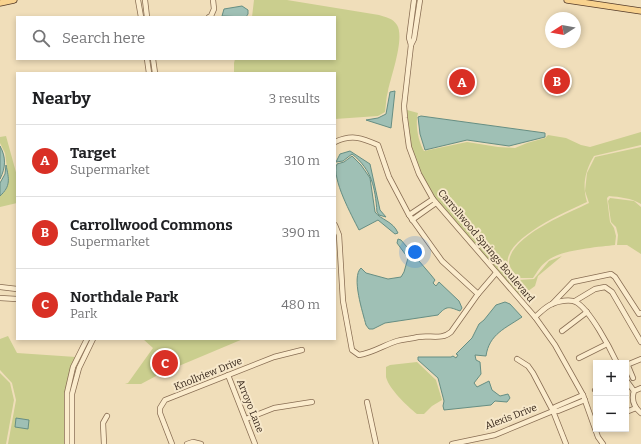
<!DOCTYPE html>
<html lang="en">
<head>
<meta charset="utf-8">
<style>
  body { margin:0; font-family:Bitter,serif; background:#f6f6f6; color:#202124 }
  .controls { position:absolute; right:12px; bottom:12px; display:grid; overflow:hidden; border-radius:0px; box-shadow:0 2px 6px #0003 }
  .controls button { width:36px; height:36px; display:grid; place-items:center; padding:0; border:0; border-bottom:1px solid #e0e0e0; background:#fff; color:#202124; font:20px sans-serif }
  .compass { position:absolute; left:545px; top:12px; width:36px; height:36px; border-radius:50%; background:#fff; box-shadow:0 2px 6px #0003; rotate:259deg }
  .you { position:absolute; left:415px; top:252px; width:14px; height:14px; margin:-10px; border:3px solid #fff; border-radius:50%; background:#1a73e8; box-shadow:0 0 0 6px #1a73e833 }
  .badge { display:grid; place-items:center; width:26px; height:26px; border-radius:50%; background:#d93025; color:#fff; font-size:13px; font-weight:700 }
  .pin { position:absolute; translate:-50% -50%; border:2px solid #fff; box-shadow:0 1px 4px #0006 }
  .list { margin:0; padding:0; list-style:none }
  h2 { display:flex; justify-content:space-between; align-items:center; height:52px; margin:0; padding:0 16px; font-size:17px }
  h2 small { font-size:13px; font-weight:400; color:#757577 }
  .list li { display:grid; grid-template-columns:26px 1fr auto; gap:12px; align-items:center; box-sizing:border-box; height:72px; padding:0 16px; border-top:1px solid #e0e0e0 }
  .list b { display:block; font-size:15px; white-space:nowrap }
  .list p { margin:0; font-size:13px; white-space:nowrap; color:#757577 }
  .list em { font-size:13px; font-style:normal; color:#757577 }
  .icon { flex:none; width:22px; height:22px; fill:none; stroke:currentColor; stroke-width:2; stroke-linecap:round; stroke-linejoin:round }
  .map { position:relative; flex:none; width:641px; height:444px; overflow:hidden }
  .search { position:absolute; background:#fff; box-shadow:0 2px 6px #0003; left:16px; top:16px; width:320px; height:44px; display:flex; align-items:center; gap:10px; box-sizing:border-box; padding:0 14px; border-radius:0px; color:#757577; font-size:15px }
  .panel { position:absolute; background:#fff; box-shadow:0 2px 6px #0003; left:16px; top:72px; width:320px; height:268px; border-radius:0px }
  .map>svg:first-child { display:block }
</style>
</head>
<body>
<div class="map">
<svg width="641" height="444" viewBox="0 0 641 444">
  <rect width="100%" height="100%" fill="#f0deba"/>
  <!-- green -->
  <g fill="#cace8e">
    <path d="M254,0H287L379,15C385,17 393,18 397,25C405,38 391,76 388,91C386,98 386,105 385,112L378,116L335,119V73H234V63L235,59H335V17H252Z"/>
    <path d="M407,110L418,113C415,124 418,141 424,151L467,142L498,147L515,148L527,143L545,138L548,135L566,138L581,145L590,147L641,132V145L594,156C585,171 582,185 587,202C566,212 476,249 519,280L534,279L549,261L562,256L538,276L535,286L520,297L435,198L421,173L411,146Z"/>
    <path d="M6,136L17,176V203L0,207V196L6,190L8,176L5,153L0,143V137Z"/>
    <path d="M641,147V204C631,198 620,197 609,196L607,198L610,222L614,228L616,236L615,245C598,247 559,250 547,261C541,265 537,272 533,278H519C515,274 510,269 509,263C509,236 569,213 589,203L585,191L587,173L595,157Z"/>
    <path d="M610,198L634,201L641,207V254L627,245H617L618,235L616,227L611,222L608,201Z"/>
    <path d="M8,336L17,353L76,357C62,383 64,415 65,444H8L16,400L12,383L0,370V339Z"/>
    <path d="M143,339H243L174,368L173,367L141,384H125L128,383L153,348Z"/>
    <path d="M417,362L436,380L442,400L432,406L424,414H417C407,406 389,389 386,377C386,374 386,370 386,367L390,365Z"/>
    <path d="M0,373L10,383L14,400L6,444H0Z"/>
  </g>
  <!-- water -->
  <g fill="#9fc0b5" stroke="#668e83">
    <path d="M242,6L248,10V14L246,17L222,16L224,9Z"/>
    <path d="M395,91L391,128L366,120L378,118L386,114L390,92Z"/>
    <path d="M421,116L545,133V137L509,146L467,140L425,150L420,134L418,117Z"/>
    <path d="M0,146C6,157 6,167 0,179Z"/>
    <path d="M350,151L370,164L380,210L386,217L379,215L377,212C375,187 372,170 352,154L343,161L336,162L340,154Z"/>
    <path d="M352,156L361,165L370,178L375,212C381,220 393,221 398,233L395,234L378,220L359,230C352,216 331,178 337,164L344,162Z"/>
    <path d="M6,165C9,179 11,186 0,196V183L5,174Z"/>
    <path d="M398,239L401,240L431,275L435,280L433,283L436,286L439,282L459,301L462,308L460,311C449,307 447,305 438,315L385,323L373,329H369L366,325C363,313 351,277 361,268L366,273L388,279L401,277L404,272L408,258L397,243Z"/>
    <path d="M505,302L510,304L522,317C506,328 489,334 486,356L475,355L476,360L480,362L481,374L474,383L477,387L489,381L492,390L500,396L508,394L510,398L507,402L495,401L491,405L444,410L443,406L444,401L438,378L418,360V357H451L453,356L456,358L458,355L456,354L472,338L479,324L484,320L496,305Z"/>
    <path d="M16,418L29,420L28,429L15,427Z"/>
  </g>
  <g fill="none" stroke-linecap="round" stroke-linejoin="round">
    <defs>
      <g id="minor">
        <path d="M138,0L141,17"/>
        <path d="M145,0L147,17"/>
        <path d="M414,0L409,38L411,45L404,106L405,118L409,147L419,174L433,199L535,317L555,345L583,395L598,437L603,444"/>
        <path d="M209,17L211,16L214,9L213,0"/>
        <path d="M411,45L414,39L420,0"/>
        <path d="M147,59L149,73"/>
        <path d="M153,59L155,73"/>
        <path d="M335,142C352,134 362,138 378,145L389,177L409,215L442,261L478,294"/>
        <path d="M409,215L433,199"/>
        <path d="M412,220L436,203"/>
        <path d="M335,225L339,235L343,301L352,350L359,355C373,353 384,345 397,341C404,339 411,339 418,337C430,335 442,340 451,332L478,294L496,273"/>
        <path d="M0,287L17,289"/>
        <path d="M0,298L17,299"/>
        <path d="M575,301L595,289L605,287L612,292L641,342"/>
        <path d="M552,304L573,282L611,274L615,277L639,314L641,313"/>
        <path d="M535,317C540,313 546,306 552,304C558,301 570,299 576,302C590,310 610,348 617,363"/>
        <path d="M562,331L587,312"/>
        <path d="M579,358L607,344"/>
        <path d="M517,359L528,366L533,373L553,411L566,444"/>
        <path d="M228,375L255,444"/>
        <path d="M633,378L628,366L629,364L641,359"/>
        <path d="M626,380L634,391"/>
        <path d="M641,388L634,391C631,400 634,407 641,413"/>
        <path d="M595,390L596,389"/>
        <path d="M367,402L376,444"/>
        <path d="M553,411L555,407L583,395"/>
        <path d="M626,412L636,408"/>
        <path d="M246,419L274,408L312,402"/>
        <path d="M67,444V393L73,367L87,339"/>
        <path d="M72,444V394L79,368L93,339"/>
        <path d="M104,444L103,423L107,416"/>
        <path d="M172,444L160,413V408L165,400L274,357L302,350"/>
        <path d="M187,444L193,442L201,444"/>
        <path d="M452,444L495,435L553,411H558L585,400"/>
      </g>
      <g id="major">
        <path d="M567,0L641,11"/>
        <path d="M0,3L14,0"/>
      </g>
    </defs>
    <!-- minor casing -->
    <use href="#minor" stroke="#886d53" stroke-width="6"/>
    <!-- major casing -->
    <use href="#major" stroke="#553b29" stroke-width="7"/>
    <!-- minor -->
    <use href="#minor" stroke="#fbeccd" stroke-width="4.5"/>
    <!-- major -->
    <use href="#major" stroke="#f8d28e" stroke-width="5.5"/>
  </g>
  <g text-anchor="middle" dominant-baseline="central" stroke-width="4" stroke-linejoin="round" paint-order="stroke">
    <!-- street labels -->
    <g font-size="10" fill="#36261a" stroke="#f7e8ca">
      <text transform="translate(486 246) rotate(50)">Carrollwood Springs Boulevard</text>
      <text transform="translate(208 374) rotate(-22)">Knollview Drive</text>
      <text transform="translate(250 406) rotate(68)">Arroyo Lane</text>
      <text transform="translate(511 417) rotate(-21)">Alexis Drive</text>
    </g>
  </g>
</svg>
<div class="controls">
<button>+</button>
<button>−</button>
</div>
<svg class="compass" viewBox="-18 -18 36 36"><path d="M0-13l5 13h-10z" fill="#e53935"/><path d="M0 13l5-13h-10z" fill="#757577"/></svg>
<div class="you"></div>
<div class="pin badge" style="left:462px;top:82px">A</div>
<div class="pin badge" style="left:557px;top:81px">B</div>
<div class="pin badge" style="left:165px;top:363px">C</div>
<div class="search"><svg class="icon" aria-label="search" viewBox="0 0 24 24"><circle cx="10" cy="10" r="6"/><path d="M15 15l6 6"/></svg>Search here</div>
<section class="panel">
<h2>Nearby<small>3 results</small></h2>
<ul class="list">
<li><span class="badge">A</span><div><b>Target</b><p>Supermarket</p></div><em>310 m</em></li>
<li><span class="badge">B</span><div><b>Carrollwood Commons</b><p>Supermarket</p></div><em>390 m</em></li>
<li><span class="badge">C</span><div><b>Northdale Park</b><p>Park</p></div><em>480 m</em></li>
</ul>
</section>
</div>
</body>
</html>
